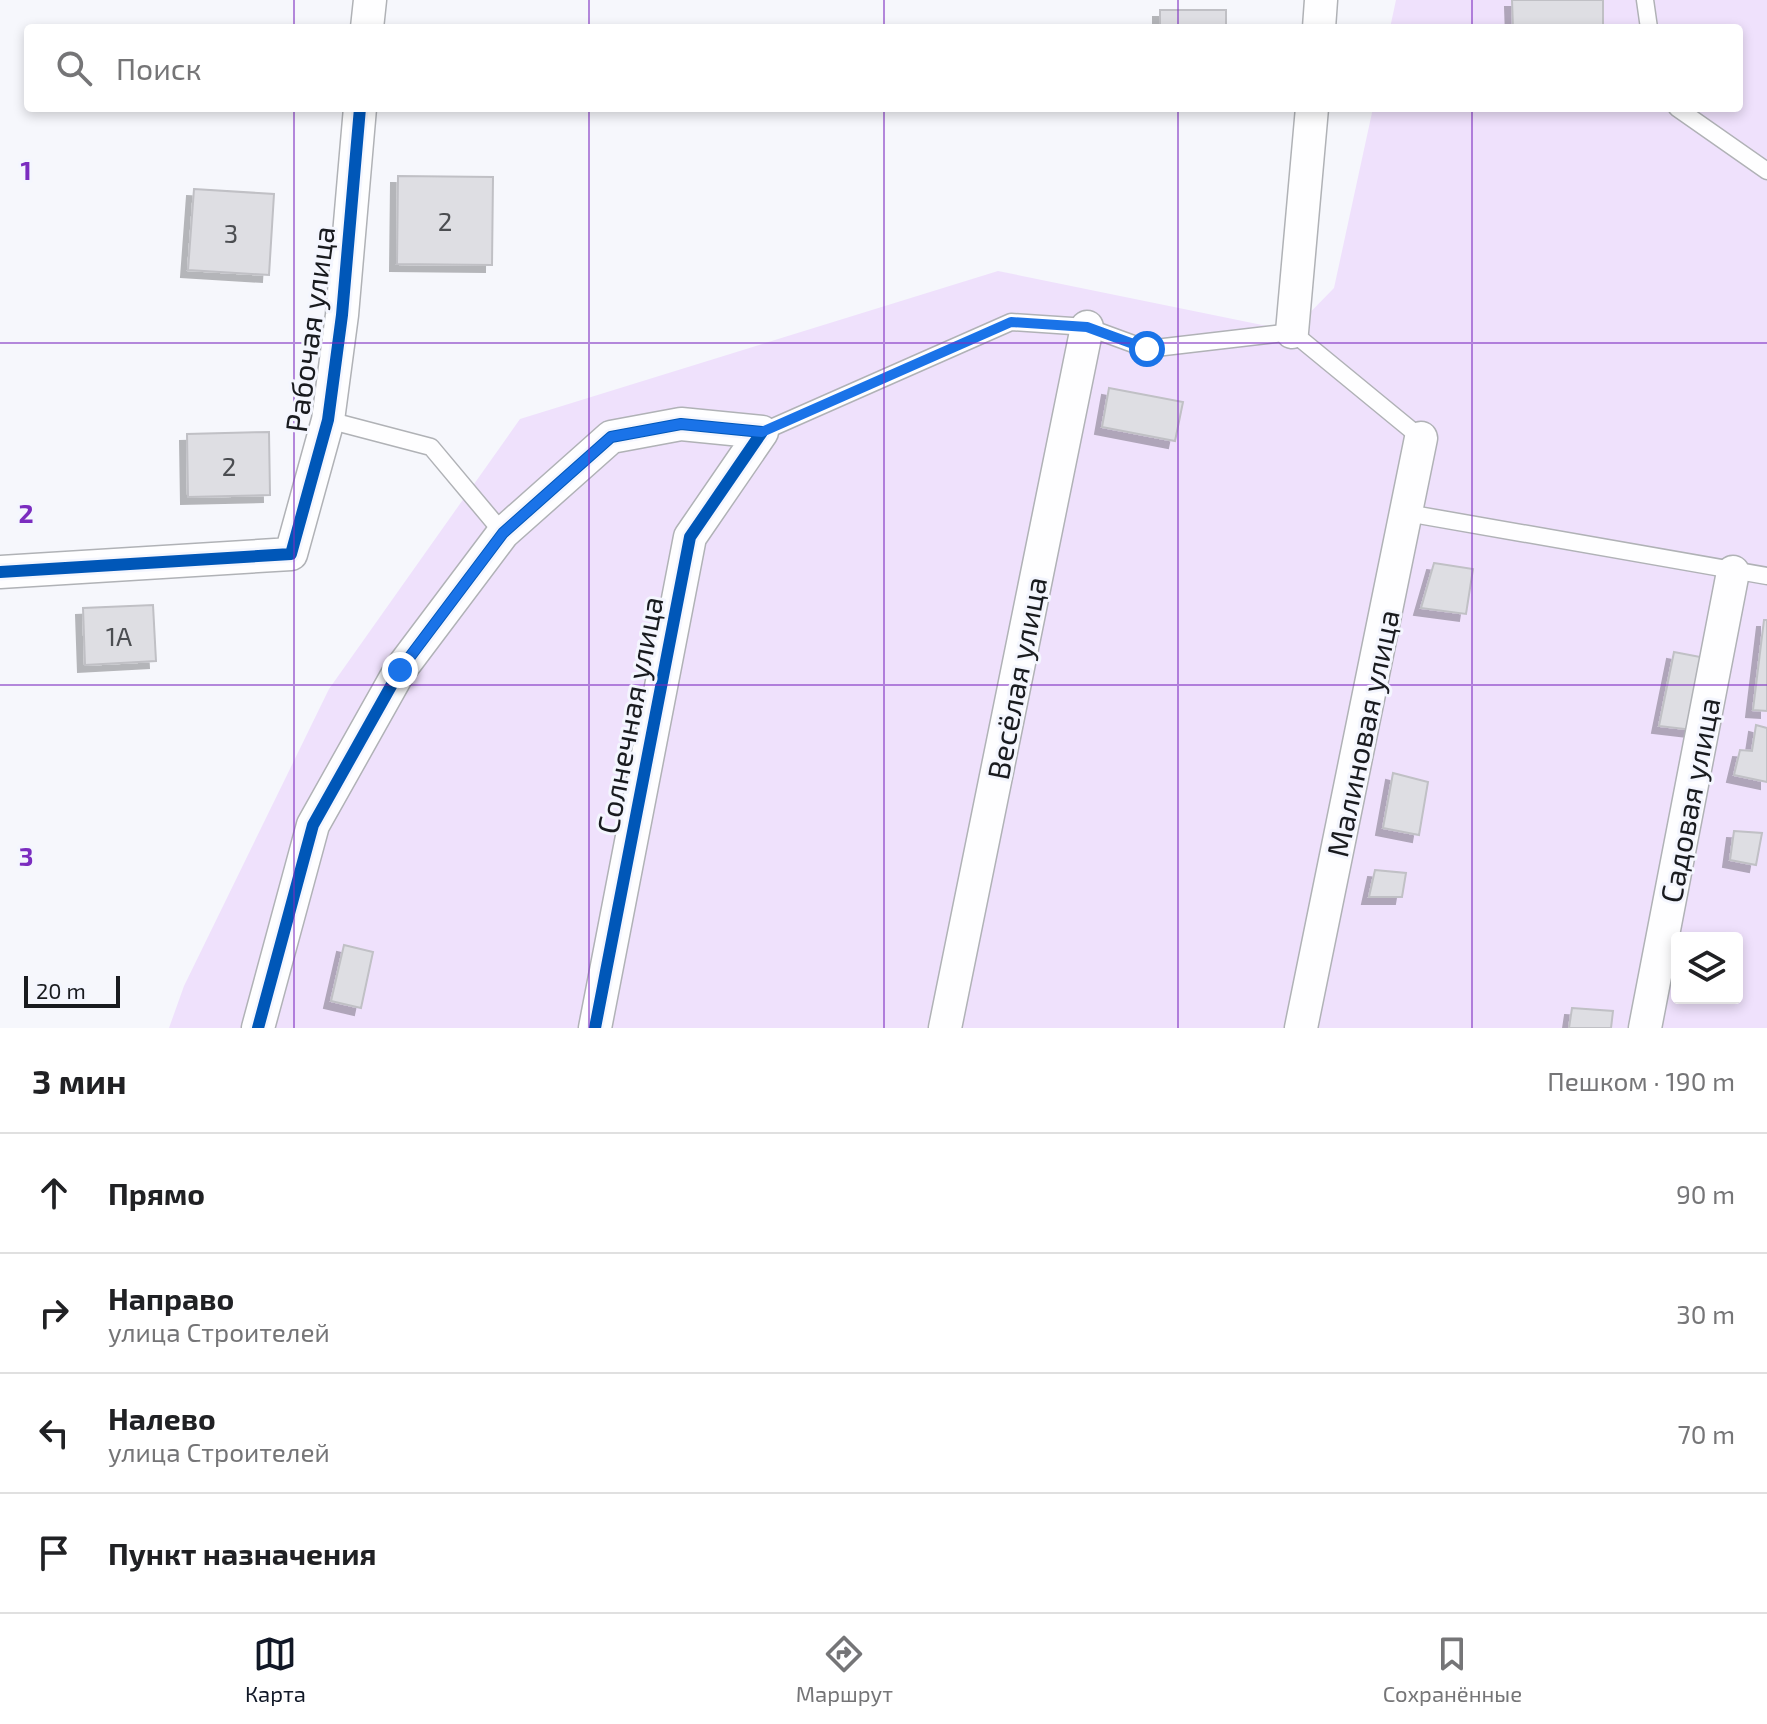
<!DOCTYPE html>
<html lang="ru">
<head>
<meta charset="utf-8">
<style>
  body { margin:0; font-family:"Exo 2",sans-serif; background:#f2f2f2; color:#202124 }
  .controls { position:absolute; right:24px; bottom:24px; display:grid; overflow:hidden; border-radius:8px; box-shadow:0 4px 12px #0003 }
  .controls button { width:72px; height:72px; display:grid; place-items:center; padding:0; border:0; border-bottom:2px solid #e0e0e0; background:#fff; color:#202124; font:40px sans-serif }
  .scale { position:absolute; left:24px; bottom:20px; width:96px; box-sizing:border-box; padding-left:8px; border:4px solid #191b1f; border-top:0; font-size:22px; line-height:28px; white-space:nowrap; color:#191b1f; -webkit-text-stroke:6px #f4f6fe; paint-order:stroke }
  .stop { position:absolute; width:24px; height:24px; margin:-18px; border:6px solid #1a73e8; border-radius:50%; background:#fff }
  .stop.end { background:#1a73e8; border-color:#fff; box-shadow:0 2px 8px #0008 }
  .list { margin:0; padding:0; list-style:none }
  h2 { display:flex; justify-content:space-between; align-items:center; height:104px; margin:0; padding:0 32px; font-size:34px }
  h2 small { font-size:26px; font-weight:400; color:#757577 }
  .list li { display:grid; grid-template-columns:52px 1fr auto; gap:24px; align-items:center; box-sizing:border-box; height:120px; padding:0 32px; border-top:2px solid #e0e0e0 }
  .list b { display:block; font-size:30px; white-space:nowrap }
  .list p { margin:0; font-size:26px; white-space:nowrap; color:#757577 }
  .list em { font-size:26px; font-style:normal; color:#757577 }
  .icon { flex:none; width:44px; height:44px; fill:none; stroke:currentColor; stroke-width:2; stroke-linecap:round; stroke-linejoin:round }
  .map { position:relative; flex:none; width:1767px; height:1028px; overflow:hidden }
  .search { position:absolute; background:#fff; box-shadow:0 4px 12px #0003; left:24px; right:24px; top:24px; height:88px; display:flex; align-items:center; gap:20px; box-sizing:border-box; padding:0 28px; border-radius:8px; color:#757577; font-size:30px }
  .sheet { height:584px; background:#fff }
  nav { display:flex; justify-content:space-around; align-items:center; box-sizing:border-box; height:112px; border-top:2px solid #e0e0e0; background:#fff; font-size:22px; color:#757577 }
  nav a { display:grid; justify-items:center; gap:4px }
  nav .on { color:#111827 }
  .map>svg:first-child { display:block }
</style>
</head>
<body>
<div class="map">
<svg width="1767" height="1028" viewBox="0 0 1767 1028">
  <defs>
    <filter id="shadow"><feDropShadow dx="-7" dy="7" stdDeviation="0" flood-color="#0004"/></filter>
  </defs>
  <rect width="100%" height="100%" fill="#f6f7fc"/>
  <!-- green -->
  <path fill="#efe1fc" fill-rule="evenodd" d="M1396,0H1767V1028H169L184,986L329,689L520,419L998,271L1292,331L1334,288L1373,108H1739V28H1390ZM1677,938H1737V998H1677Z"/>
  <!-- building -->
  <g fill="#dedee3" stroke="#c0c0c5" stroke-width="2" filter="url(#shadow)">
    <path d="M1512,0H1603V28H1513Z"/>
    <rect x="1160" y="10" width="66" height="18"/>
    <path d="M398,176L493,177L492,265L397,264Z"/>
    <path d="M194,189L274,194L269,275L188,270Z"/>
    <path d="M1109,388L1183,402L1175,441L1102,427Z"/>
    <path d="M269,432L270,495L188,497L187,434Z"/>
    <path d="M1434,563L1473,569L1466,614L1421,608Z"/>
    <path d="M153,605L156,661L85,665L83,608Z"/>
    <path d="M1764,620H1767V711L1753,710Z"/>
    <path d="M1674,652L1716,660L1702,731L1659,726Z"/>
    <path d="M1756,725L1767,728V782L1734,775L1740,750L1752,751Z"/>
    <path d="M1393,773L1428,782L1419,835L1383,828Z"/>
    <path d="M1734,831L1762,833L1756,865L1730,860Z"/>
    <path d="M1375,870L1406,873L1402,897H1369Z"/>
    <path d="M344,945L373,952L361,1008L331,1001Z"/>
    <path d="M1572,1008L1613,1011L1611,1028H1569Z"/>
  </g>
  <g fill="none" stroke-linecap="round" stroke-linejoin="round">
    <defs>
      <g id="lane">
        <path d="M1645,0L1649,28"/>
        <path d="M1677,108L1767,171"/>
        <path d="M328,420L431,447L503,533"/>
        <path d="M762,432L1011,322L1087,327L1147,349L1292,332L1421,438"/>
        <path d="M1407,513L1767,576"/>
      </g>
      <g id="street">
        <path d="M367,28L370,0"/>
        <path d="M1319,28L1321,0"/>
        <path d="M1292,332L1312,108"/>
        <path d="M0,572L291,554L328,420L342,315L360,108"/>
        <path d="M258,1028L313,825L400,670L503,533L611,437L681,424L762,432L690,537L595,1028"/>
        <path d="M945,1028L1087,327"/>
        <path d="M1301,1028L1421,438"/>
        <path d="M1645,1028L1733,572"/>
      </g>
    </defs>
    <!-- lane casing -->
    <use href="#lane" stroke="#b0b2b6" stroke-width="19"/>
    <!-- street casing -->
    <use href="#street" stroke="#b0b2b6" stroke-width="35"/>
    <!-- lane -->
    <use href="#lane" stroke="#fefeff" stroke-width="16"/>
    <!-- street -->
    <use href="#street" stroke="#fefeff" stroke-width="32"/>
    <defs>
      <g id="cycleway">
        <path d="M0,572L291,554L328,420L342,315L360,108"/>
        <path d="M258,1028L313,825L400,670L503,533L611,437L681,424L762,432L690,537L595,1028"/>
      </g>
    </defs>
    <!-- cycleway casing -->
    <use href="#cycleway" stroke="#f4f6fe" stroke-width="17"/>
    <!-- cycleway -->
    <use href="#cycleway" stroke="#0057b8" stroke-width="12"/>
  </g>
  <g fill="none" stroke-linecap="round" stroke-linejoin="round">
    <!-- route -->
    <path stroke="#1a73e8" stroke-width="10" d="M400,670L503,533L611,437L681,424L762,432L1011,322L1087,327L1147,349"/>
  </g>
  <!-- grid -->
  <path fill="none" stroke="#7b2cbf" stroke-width="2" stroke-opacity="0.55" d="M294,0V28M589,0V28M884,0V28M1178,0V28M1472,0V28M294,108V1028M589,108V1028M884,108V1028M1178,108V1028M1472,108V1028M0,343H1767M0,685H1767"/>
  <g text-anchor="middle" dominant-baseline="central" stroke-width="6" stroke-linejoin="round" paint-order="stroke">
    <!-- number labels -->
    <g font-size="26" fill="#4b4d51">
      <text x="445" y="220">2</text>
      <text x="231" y="232">3</text>
      <text x="229" y="465">2</text>
      <text x="119" y="635">1А</text>
    </g>
    <!-- street labels -->
    <g font-size="30" fill="#191b1f" stroke="#f4f6fe">
      <text transform="translate(309 329) rotate(-82)">Рабочая улица</text>
      <text transform="translate(1016 678) rotate(-79)">Весёлая улица</text>
      <text transform="translate(629 715) rotate(-79)">Солнечная улица</text>
      <text transform="translate(1362 733) rotate(-78)">Малиновая улица</text>
      <text transform="translate(1689 800) rotate(-79)">Садовая улица</text>
    </g>
  </g>
  <g font-size="26" text-anchor="middle" font-weight="bold" fill="#7b2cbf" stroke="#f4f6fe" stroke-width="6" stroke-linejoin="round" paint-order="stroke">
    <text x="26" y="180">1</text>
    <text x="26" y="523">2</text>
    <text x="26" y="866">3</text>
  </g>
</svg>
<div class="controls">
<button><svg class="icon" aria-label="layers" viewBox="0 0 24 24"><path d="M12 4l9 5-9 5-9-5zM3 14l9 5 9-5"/></svg></button>
</div>
<div class="scale">20 m</div>
<div class="stop" style="left:1147px;top:349px"></div>
<div class="stop end" style="left:400px;top:670px"></div>
<div class="search"><svg class="icon" aria-label="search" viewBox="0 0 24 24"><circle cx="10" cy="10" r="6"/><path d="M15 15l6 6"/></svg>Поиск</div>
</div>
<section class="sheet">
<h2>3 мин<small>Пешком · 190 m</small></h2>
<ul class="list">
<li><svg class="icon" aria-label="ahead" viewBox="0 0 24 24"><path d="M12 20V5M6 11l6-6 6 6"/></svg><div><b>Прямо</b></div><em>90 m</em></li>
<li><svg class="icon" aria-label="right" viewBox="0 0 24 24"><path d="M7 20v-9h11M14 6l5 5-5 5"/></svg><div><b>Направо</b><p>улица Строителей</p></div><em>30 m</em></li>
<li><svg class="icon" aria-label="left" viewBox="0 0 24 24"><path d="M17 20v-9H6M10 6l-5 5 5 5"/></svg><div><b>Налево</b><p>улица Строителей</p></div><em>70 m</em></li>
<li><svg class="icon" aria-label="arrive" viewBox="0 0 24 24"><path d="M6 21V4h12l-3 4 3 4H6"/></svg><div><b>Пункт назначения</b></div></li>
</ul>
</section>
<nav>
<a class="on"><svg class="icon" aria-label="map" viewBox="0 0 24 24"><path d="M3 6l6-2 6 2 6-2v14l-6 2-6-2-6 2zM9 4v14M15 6v14"/></svg>Карта</a>
<a><svg class="icon" aria-label="directions" viewBox="0 0 24 24"><path d="M12 3l9 9-9 9-9-9zM9 14v-3h6M13 9l2 2-2 2"/></svg>Маршрут</a>
<a><svg class="icon" aria-label="saved" viewBox="0 0 24 24"><path d="M7 4h10v16l-5-4-5 4z"/></svg>Сохранённые</a>
</nav>
</body>
</html>
